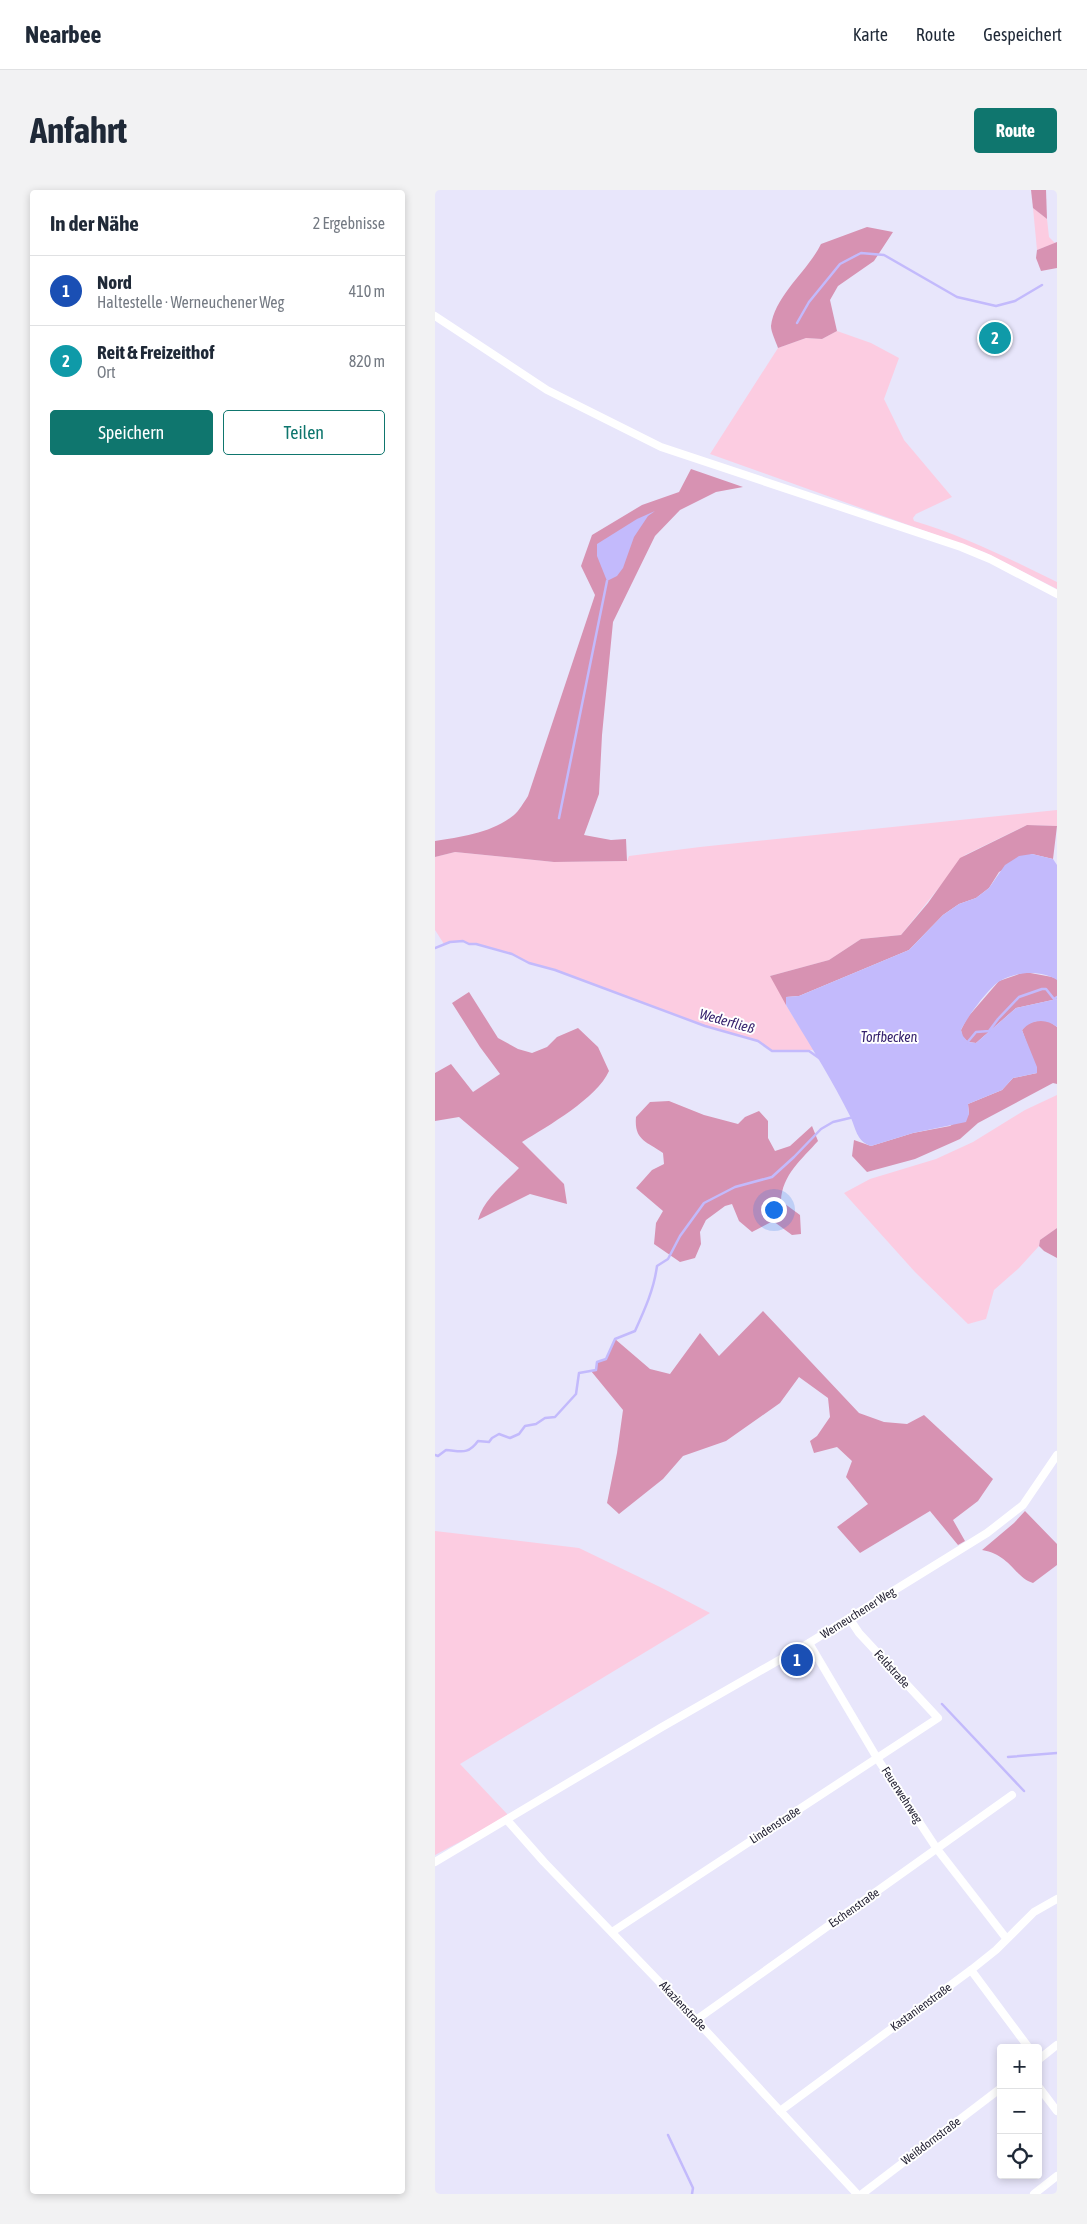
<!DOCTYPE html>
<html lang="de">
<head>
<meta charset="utf-8">
<style>
  body { margin:0; font-family:"Asap Condensed",sans-serif; background:#f2f2f3; color:#1f2937 }
  .controls { position:absolute; right:15px; bottom:15px; display:grid; overflow:hidden; border-radius:5px; box-shadow:0 2px 8px #0003 }
  .controls button { width:45px; height:45px; display:grid; place-items:center; padding:0; border:0; border-bottom:1px solid #e0e1e3; background:#fff; color:#1f2937; font:25px sans-serif }
  .you { position:absolute; left:338px; top:1019px; width:18px; height:18px; margin:-12px; border:4px solid #fff; border-radius:50%; background:#1a73e8; box-shadow:0 0 0 8px #1a73e833 }
  .badge { display:grid; place-items:center; width:32px; height:32px; border-radius:50%; background:#0f766e; color:#fff; font-size:16px; font-weight:700 }
  .pin { position:absolute; translate:-50% -50%; border:2px solid #fff; box-shadow:0 1px 5px #0006 }
  .list { margin:0; padding:0; list-style:none }
  h2 { display:flex; justify-content:space-between; align-items:center; height:65px; margin:0; padding:0 20px; font-size:21px }
  h2 small { font-size:16px; font-weight:400; color:#747a83 }
  .list li { display:grid; grid-template-columns:32px 1fr auto; gap:15px; align-items:center; box-sizing:border-box; height:70px; padding:0 20px; border-top:1px solid #e0e1e3 }
  .list b { display:block; font-size:19px; white-space:nowrap }
  .list p { margin:0; font-size:16px; white-space:nowrap; color:#747a83 }
  .list em { font-size:16px; font-style:normal; color:#747a83 }
  .actions { display:flex; gap:10px; padding:15px 20px }
  .actions a { flex:1; padding:11px 0; border:1px solid #0f766e; border-radius:5px; text-align:center; font-size:18px; color:#0f766e }
  .actions .main { background:#0f766e; color:#fff }
  .icon { flex:none; width:28px; height:28px; fill:none; stroke:currentColor; stroke-width:2; stroke-linecap:round; stroke-linejoin:round }
  .map { position:relative; flex:none; width:622px; height:2004px; overflow:hidden; border-radius:5px }
  header { display:flex; align-items:center; gap:30px; box-sizing:border-box; height:70px; padding:0 25px; background:#fff; border-bottom:1px solid #e0e1e3 }
  header strong { font-size:24px }
  nav { display:flex; gap:28px; margin-inline-start:auto; font-size:18px }
  .intro { display:flex; align-items:center; justify-content:space-between; box-sizing:border-box; height:120px; padding:0 30px }
  h1 { margin:0; font-size:35px }
  .button { padding:12px 22px; border-radius:5px; background:#0f766e; color:#fff; font-size:18px; font-weight:700 }
  main { display:flex; gap:30px; padding:0 30px }
  aside { flex:1; background:#fff; border-radius:5px; box-shadow:0 2px 8px #0003 }
  .map>svg:first-child { display:block }
</style>
</head>
<body>
<header>
<strong>Nearbee</strong>
<nav><a>Karte</a><a>Route</a><a>Gespeichert</a></nav>
</header>
<div class="intro"><h1>Anfahrt</h1><a class="button">Route</a></div>
<main>
<aside>
<h2>In der Nähe<small>2 Ergebnisse</small></h2>
<ul class="list">
<li><span class="badge" style="background:#1a4fb4">1</span><div><b>Nord</b><p>Haltestelle · Werneuchener Weg</p></div><em>410 m</em></li>
<li><span class="badge" style="background:#0f9aa8">2</span><div><b>Reit &amp; Freizeithof</b><p>Ort</p></div><em>820 m</em></li>
</ul>
<div class="actions"><a class="main">Speichern</a><a>Teilen</a></div>
</aside>
<div class="map">
<svg width="622" height="2004" viewBox="0 0 622 2004">
  <rect width="100%" height="100%" fill="#e8e6fb"/>
  <!-- green -->
  <g fill="#fccce1">
    <path d="M598,18L612,29L614,47L620,53L602,60Z"/>
    <path d="M402,141L436,153L464,168L449,209L469,250L517,307L481,324L478,328L479,331C529,346 575,369 622,392V399L549,362L275,264L343,158L371,148L387,149Z"/>
    <path d="M622,620V636L592,635L530,665L466,745L426,749L394,770L335,786L351,807V815L379,860L337,861L323,851L270,836L120,780L94,773L77,764L41,754H34L28,751L9,754L0,740V667L20,662L119,672L192,671L194,666L265,657Z"/>
    <path d="M622,905V1038L605,1050L604,1056L584,1078L559,1100L551,1129L533,1134L480,1082L409,1003L435,989L501,969L538,952L590,920Z"/>
    <path d="M0,1341L144,1358L227,1398L275,1423L25,1574L74,1626L0,1665Z"/>
  </g>
  <!-- forest -->
  <g fill="#d792b2">
    <path d="M596,0H611L612,29L598,18Z"/>
    <path d="M432,37L458,42L439,71L403,96L395,110L402,141L387,149L371,148L343,158C341,152 336,142 336,136C340,105 373,81 386,54Z"/>
    <path d="M622,52V78L606,81L601,68L602,60Z"/>
    <path d="M256,279L308,297L281,302L245,320L220,346L178,432L167,545L164,604L149,645L176,650L191,649L192,671L119,672L20,662L0,667V651C26,647 57,643 79,625C84,621 89,612 93,606L160,405L146,376L157,345L207,315L244,302Z"/>
    <path d="M592,635L622,636L618,669L597,664L564,682L554,698L541,708L524,714L508,725L474,760L364,806L351,807V815L335,786L394,770L426,749L466,745L493,713L525,668Z"/>
    <path d="M590,782L617,787L622,789V809L581,818L541,853L533,852L527,846L526,840L532,828L564,791Z"/>
    <path d="M34,802L63,848L83,859L97,863L112,857L122,847L143,838L163,857L174,881C162,908 113,936 87,952L129,994L132,1014L95,1004L43,1030C49,1009 69,994 84,978L24,927L0,931V883L16,874L38,902L65,884L45,857L17,813Z"/>
    <path d="M602,831H614L622,837V894L618,893L543,933L525,949L480,969L432,982L417,966L419,950L436,956L478,943L515,936L534,924L533,914L567,900L578,888L602,883L587,840L593,833Z"/>
    <path d="M234,911L269,925L303,934L310,927L324,921L333,931V948L340,961L355,956L377,936L383,951C367,969 347,985 346,1011L365,1025L366,1044L357,1045L338,1031L317,1042L304,1031L297,1014L290,1016L271,1030L265,1042L266,1054L260,1068L245,1072L219,1054L221,1033L228,1021L201,998L217,980L229,974L228,963C211,951 199,950 201,927L215,912Z"/>
    <path d="M622,1038V1068L609,1061L604,1056L605,1050Z"/>
    <path d="M328,1121L424,1223L449,1232L472,1234L489,1225L558,1289L543,1311L518,1330L530,1351L523,1355L495,1321L425,1363L402,1337L433,1314L411,1287L417,1271L402,1257L379,1263L375,1251L382,1246L395,1227L393,1208L364,1187L345,1213L291,1251L248,1266L228,1289L184,1324L172,1313L182,1263L188,1220L156,1181L161,1180L162,1172L171,1169L180,1149L215,1179L235,1184L265,1143L284,1166Z"/>
    <path d="M590,1321L622,1354V1375L598,1393C580,1388 576,1365 547,1360L579,1333Z"/>
  </g>
  <!-- water -->
  <g fill="#c3bafc">
    <path d="M220,321L213,326L199,347L188,378L182,386L172,391L162,366V354L202,329Z"/>
    <path d="M597,664L618,669L622,675V790C607,780 581,781 565,791C554,797 531,829 526,840L528,846L533,852L541,853L581,818L622,809V837C611,828 597,829 587,840L602,877V883L578,888L567,900L533,914L534,924L531,932L478,943L436,956C421,951 421,938 415,926C396,888 373,852 351,815V807L364,806L474,760L508,725L524,714L541,708L554,698L570,675L584,666Z"/>
  </g>
  <g fill="none" stroke-linecap="round" stroke-linejoin="round">
    <!-- stream -->
    <g stroke="#c3bafc" stroke-width="2.5">
      <path d="M362,133L374,112L405,74L426,63L449,65L522,107L561,116L580,111L607,95"/>
      <path d="M124,628L172,391"/>
      <path d="M0,758L15,752L28,751L34,754H41L77,764L94,773L120,780L270,836L323,851L337,861H374L384,868"/>
      <path d="M531,854L541,842L554,841L563,829L584,807L607,799H611L619,809L622,807"/>
      <path d="M0,1265L3,1266L11,1260C26,1261 33,1265 43,1251L54,1252L57,1248L64,1244L75,1248L84,1244L90,1236L101,1234L110,1228L120,1227L141,1204L144,1183L161,1180L162,1172L171,1169L180,1149L200,1141C210,1119 219,1099 222,1076L233,1069L245,1046L269,1013L300,997L337,987L359,967L386,939L398,932L419,927"/>
      <path d="M507,1514L589,1601"/>
      <path d="M573,1567L622,1563"/>
      <path d="M233,1945L258,1998L257,2004"/>
    </g>
    <!-- minor -->
    <g stroke="#fff" stroke-width="8">
      <path d="M0,126L112,200L226,257L526,357L555,369L622,404"/>
      <path d="M374,1453L442,1568L502,1659L571,1748"/>
      <path d="M72,1630L109,1672L261,1830L422,2004"/>
      <path d="M0,1672L227,1537L374,1453L552,1343L588,1315L622,1265"/>
      <path d="M177,1742L503,1528L424,1443L414,1428"/>
      <path d="M536,1780L594,1858"/>
      <path d="M261,1830L577,1605"/>
      <path d="M603,1870L622,1855"/>
      <path d="M603,1896L622,1921"/>
      <path d="M345,1921L536,1780L561,1760L599,1722L622,1709"/>
      <path d="M427,2004L566,1898"/>
      <path d="M599,2004L622,1986"/>
    </g>
  </g>
  <g text-anchor="middle" dominant-baseline="central" stroke-width="4" stroke-linejoin="round" paint-order="stroke">
    <!-- street labels -->
    <g font-size="12" fill="#201e30" stroke="#fff">
      <text transform="translate(423 1423) rotate(-32)">Werneuchener Weg</text>
      <text transform="translate(457 1479) rotate(48)">Feldstraße</text>
      <text transform="translate(467 1605) rotate(57)">Feuerwehrweg</text>
      <text transform="translate(340 1635) rotate(-33)">Lindenstraße</text>
      <text transform="translate(419 1718) rotate(-35)">Eschenstraße</text>
      <text transform="translate(248 1816) rotate(47)">Akazienstraße</text>
      <text transform="translate(486 1817) rotate(-36)">Kastanienstraße</text>
      <text transform="translate(496 1951) rotate(-37)">Weißdornstraße</text>
    </g>
    <!-- water labels -->
    <g font-size="14" font-style="italic" fill="#36226d" stroke="#fff">
      <text transform="translate(292 831) rotate(16)">Wederfließ</text>
      <text x="454" y="847">Torfbecken</text>
    </g>
  </g>
</svg>
<div class="controls">
<button>+</button>
<button>−</button>
<button><svg class="icon" aria-label="locate" viewBox="0 0 24 24"><circle cx="12" cy="12" r="6"/><path d="M12 2v4M12 18v4M2 12h4M18 12h4"/></svg></button>
</div>
<div class="you"></div>
<div class="pin badge" style="left:362px;top:1470px;background:#1a4fb4">1</div>
<div class="pin badge" style="left:560px;top:148px;background:#0f9aa8">2</div>
</div>
</main>
</body>
</html>
